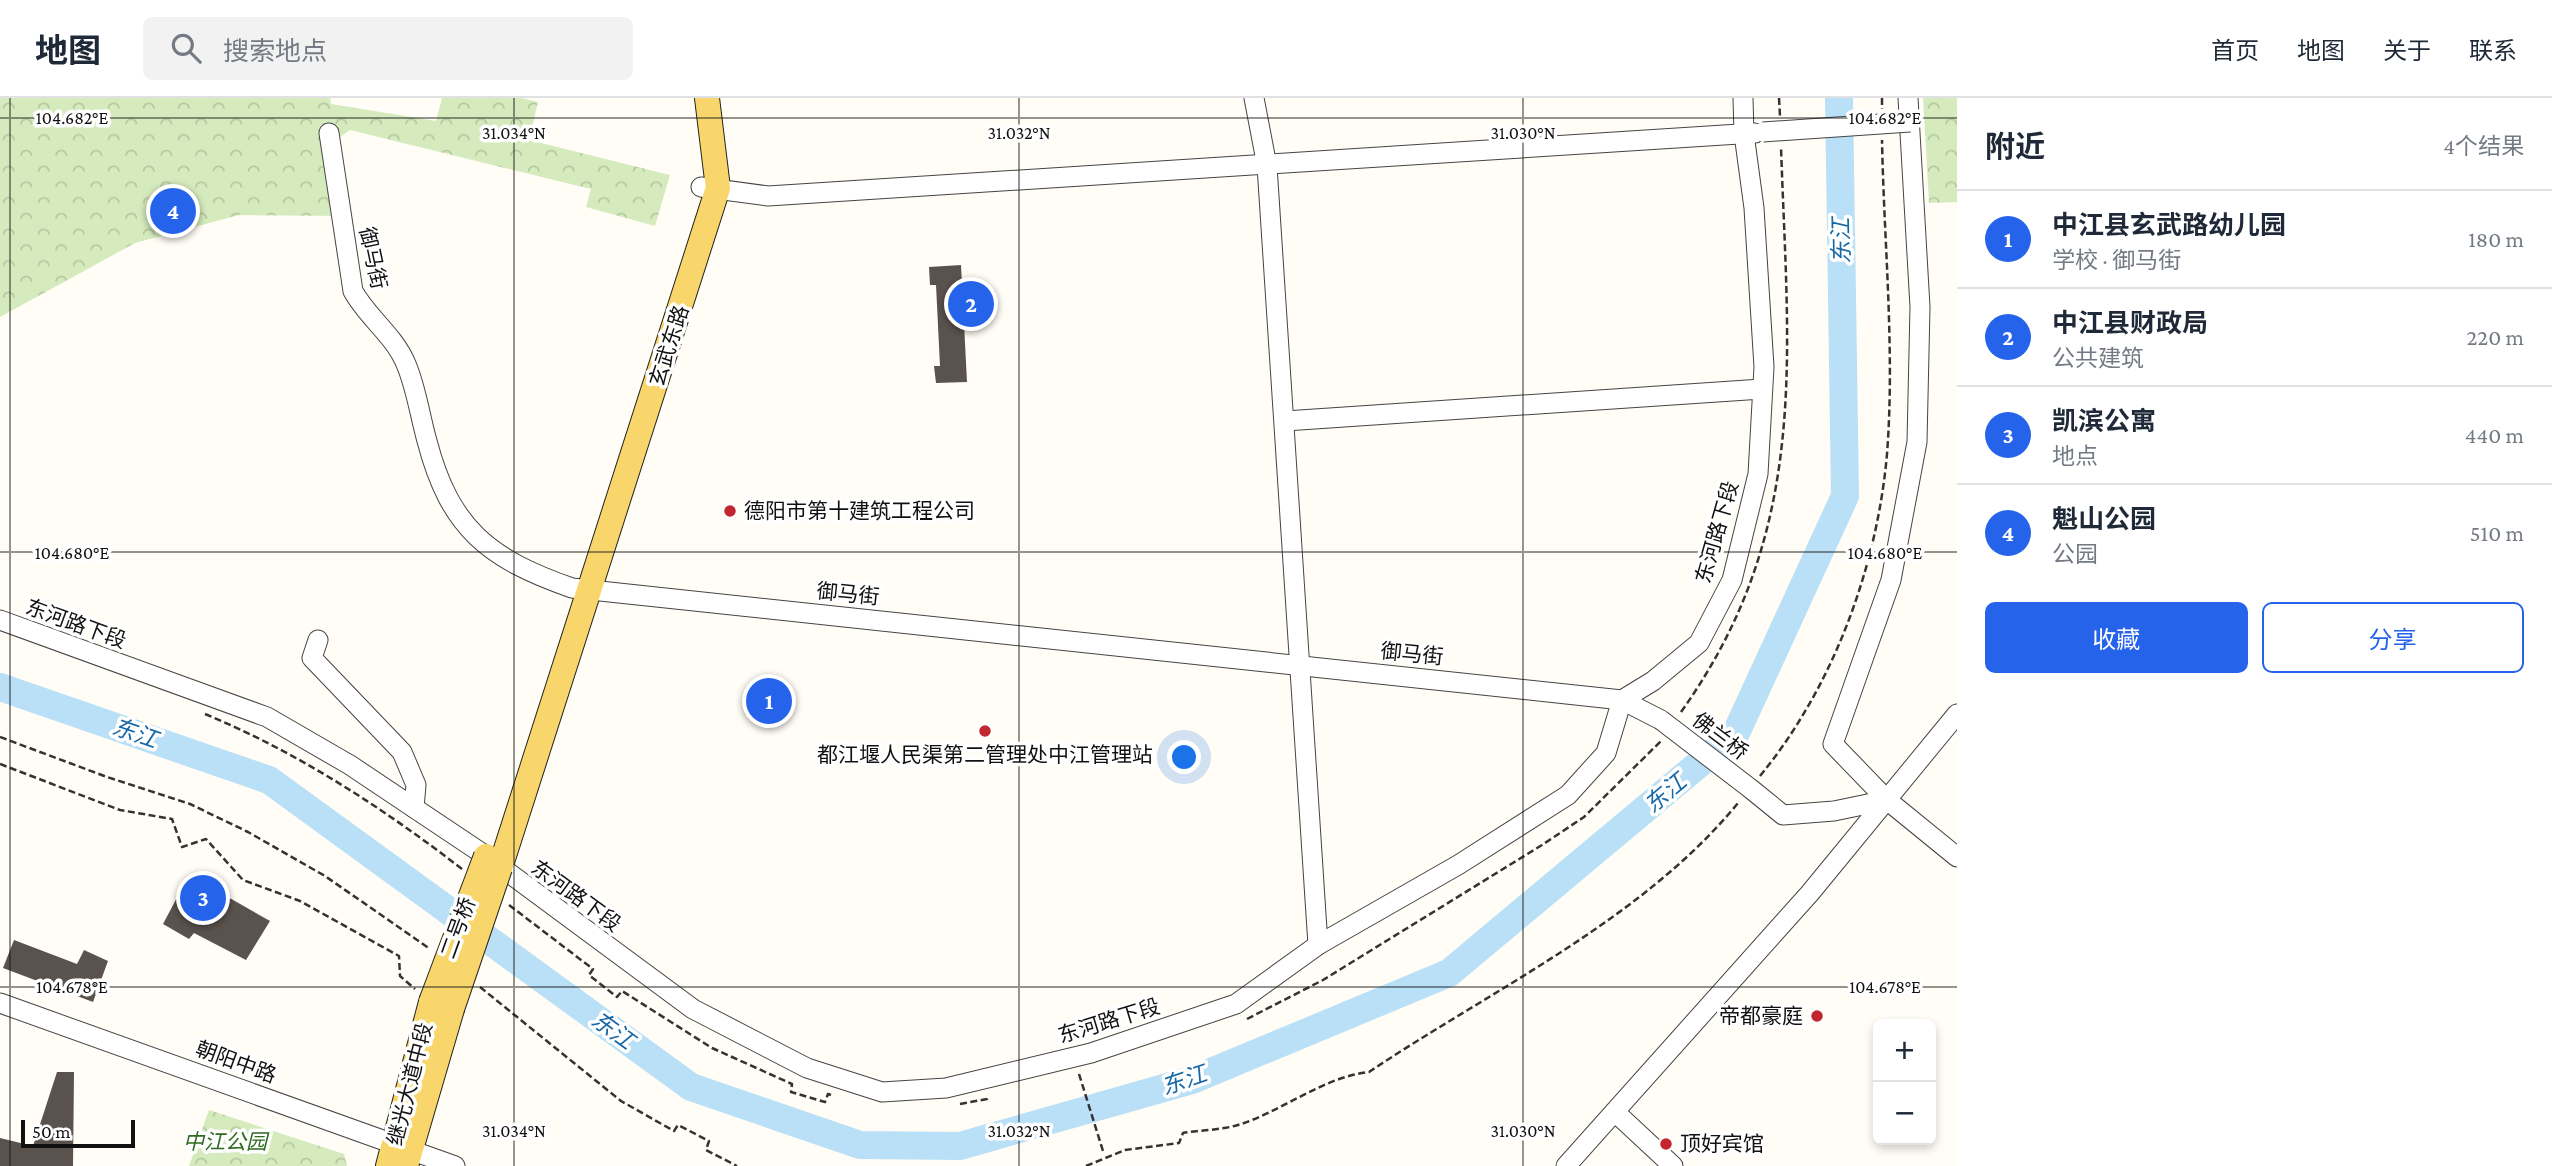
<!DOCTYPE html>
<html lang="zh">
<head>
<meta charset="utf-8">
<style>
  body { margin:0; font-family:"Crimson Pro","Noto Sans SC",serif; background:#f2f2f3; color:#1f2937 }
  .controls { position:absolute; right:21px; bottom:21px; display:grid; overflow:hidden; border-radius:10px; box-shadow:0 4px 10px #0003 }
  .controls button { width:63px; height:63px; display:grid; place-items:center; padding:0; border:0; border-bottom:2px solid #e0e1e3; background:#fff; color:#1f2937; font:35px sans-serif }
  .scale { position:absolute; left:21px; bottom:18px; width:114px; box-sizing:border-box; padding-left:7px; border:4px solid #111; border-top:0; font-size:19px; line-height:24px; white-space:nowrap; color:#111; -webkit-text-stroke:5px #fff; paint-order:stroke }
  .you { position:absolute; left:1185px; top:660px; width:24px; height:24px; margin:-18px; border:5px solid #fff; border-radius:50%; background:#1a73e8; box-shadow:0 0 0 10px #1a73e833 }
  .badge { display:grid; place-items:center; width:46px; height:46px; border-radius:50%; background:#2563eb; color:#fff; font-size:23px; font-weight:700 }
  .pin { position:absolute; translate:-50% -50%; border:4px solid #fff; box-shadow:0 2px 7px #0006 }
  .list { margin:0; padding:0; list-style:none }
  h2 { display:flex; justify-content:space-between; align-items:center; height:91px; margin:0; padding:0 28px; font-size:30px }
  h2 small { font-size:23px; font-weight:400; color:#747a83 }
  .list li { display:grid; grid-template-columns:46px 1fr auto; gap:21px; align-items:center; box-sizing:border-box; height:98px; padding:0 28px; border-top:2px solid #e0e1e3 }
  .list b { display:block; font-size:26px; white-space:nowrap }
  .list p { margin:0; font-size:23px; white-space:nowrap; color:#747a83 }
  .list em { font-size:23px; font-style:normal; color:#747a83 }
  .actions { display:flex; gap:14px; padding:21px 28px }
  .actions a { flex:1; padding:16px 0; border:2px solid #2563eb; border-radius:10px; text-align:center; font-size:24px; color:#2563eb }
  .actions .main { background:#2563eb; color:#fff }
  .icon { flex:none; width:38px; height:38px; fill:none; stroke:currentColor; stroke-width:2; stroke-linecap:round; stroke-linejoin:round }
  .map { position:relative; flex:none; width:1957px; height:1068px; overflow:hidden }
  header { display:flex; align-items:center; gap:42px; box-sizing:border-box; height:98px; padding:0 35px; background:#fff; border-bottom:2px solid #e0e1e3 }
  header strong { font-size:33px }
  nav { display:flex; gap:38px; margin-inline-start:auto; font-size:24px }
  .search { width:490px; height:63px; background:#f2f2f3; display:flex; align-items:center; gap:18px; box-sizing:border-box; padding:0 24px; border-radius:10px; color:#747a83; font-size:26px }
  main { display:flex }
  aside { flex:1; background:#fff }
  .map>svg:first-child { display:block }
</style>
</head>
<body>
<header>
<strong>地图</strong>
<div class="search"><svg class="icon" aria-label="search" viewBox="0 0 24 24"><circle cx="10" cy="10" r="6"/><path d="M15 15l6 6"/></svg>搜索地点</div>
<nav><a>首页</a><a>地图</a><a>关于</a><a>联系</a></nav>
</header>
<main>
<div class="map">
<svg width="1957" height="1068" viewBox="0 0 1957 1068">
  <defs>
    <pattern id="park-crowns" width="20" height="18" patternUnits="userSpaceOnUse" patternTransform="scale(1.75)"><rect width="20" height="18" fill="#d5ebbd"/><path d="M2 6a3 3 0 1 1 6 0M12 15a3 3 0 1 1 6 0" fill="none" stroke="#b6c8a1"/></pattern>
  </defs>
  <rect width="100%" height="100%" fill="#fffdf5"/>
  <!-- park -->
  <g fill="url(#park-crowns)">
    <path d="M0,0H330L331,6L436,23L442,0H521L538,4L529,42L670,77L655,128L586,109L591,91L350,32L340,39L346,118L239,117L135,145L0,219Z"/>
    <path d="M1923,0H1957V104L1929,105Z"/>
    <path d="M209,1012L344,1056L347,1068H189Z"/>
  </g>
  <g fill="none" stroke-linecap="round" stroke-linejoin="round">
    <!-- river -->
    <path stroke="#b9e0f7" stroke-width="28" d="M0,589L269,682L691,989L860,1047L960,1048L1192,982L1449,875L1736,635L1845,398L1839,0"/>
  </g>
  <!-- building -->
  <g fill="#5a524d">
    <path d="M961,167L967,284L936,285L934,268H940L936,187H930L929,169Z"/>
    <path d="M189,777L270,823L246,862L194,835L189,841L163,826Z"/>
    <path d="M14,842L77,866L84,852L108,863L93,904L3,870Z"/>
    <path d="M57,974H74L73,1068H0V1040L33,1048Z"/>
  </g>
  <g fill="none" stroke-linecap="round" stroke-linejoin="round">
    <defs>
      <g id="minor">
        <path d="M1254,0L1267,68L1318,847"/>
        <path d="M1908,0L1920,209L1917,344L1891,482L1833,646L1887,702L1957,759"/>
        <path d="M329,35L353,193C367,219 394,237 406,266C416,289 420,318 427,343C450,431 489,461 572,490L1622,602L1661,622"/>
        <path d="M701,89L768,98L1755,35"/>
        <path d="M1285,323L1762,291"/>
        <path d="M0,522L267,619L350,667L486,758L693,911L807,970L882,994L946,990L1091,955L1236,906L1318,847L1458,767L1568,697L1606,655L1622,602L1653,583L1699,545L1732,482L1758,376L1764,269L1754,110L1744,36L1743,0"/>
        <path d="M318,542L312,560L402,654L416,687L414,710"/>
        <path d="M1751,691L1783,717L1834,713L1887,702"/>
        <path d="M0,905L455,1068"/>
        <path d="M1615,1014L1673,1068"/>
        <path d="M1566,1068L1810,795L1957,616"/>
      </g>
      <g id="major">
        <path d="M500,770L718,90L707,0"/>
        <path d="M388,1068L431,904"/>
        <path d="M406,1068L452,911"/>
      </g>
    </defs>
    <!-- minor casing -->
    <use href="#minor" stroke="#444" stroke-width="21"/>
    <!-- major casing -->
    <use href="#major" stroke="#222" stroke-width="26"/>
    <!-- path -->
    <g stroke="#333" stroke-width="2.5" stroke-dasharray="7 3.5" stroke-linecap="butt">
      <path d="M1779,0L1780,18"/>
      <path d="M1882,0V11"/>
      <path d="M1681,614C1811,432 1788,259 1781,49"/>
      <path d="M205,616C297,654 383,710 462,771"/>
      <path d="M0,639L107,679L190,706L248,734L325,778L430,851"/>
      <path d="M0,666L120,712L172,721L182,749L206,741L243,782L300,803L399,858L400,878L415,891"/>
      <path d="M1760,678C1833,589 1877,470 1887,356C1895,252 1884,146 1882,42"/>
      <path d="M509,807L593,871L589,877L617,899L622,893L712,950L792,986L791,994L825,1004L828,996L831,997"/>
      <path d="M480,889L621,1003L674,1033L678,1027L709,1043L706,1052L737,1068"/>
      <path d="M1247,921L1323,882L1542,747L1584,719L1661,643"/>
      <path d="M1079,976L1103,1053"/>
      <path d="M960,1006L987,1001V997"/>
      <path d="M1086,1068L1125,1052L1179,1045L1183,1035C1201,1032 1221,1032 1238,1027C1283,1013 1323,979 1369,974C1493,891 1643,821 1738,705"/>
    </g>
    <!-- minor -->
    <use href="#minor" stroke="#fff" stroke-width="19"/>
    <!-- major -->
    <use href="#major" stroke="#f9d66b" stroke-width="24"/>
    <defs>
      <g id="minor-bridge">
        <path d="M1763,34L1910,24"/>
        <path d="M1661,622L1751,691"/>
      </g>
      <g id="major-bridge">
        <path d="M431,904L486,758"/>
        <path d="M452,911L500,770"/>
      </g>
    </defs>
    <!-- minor-bridge casing -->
    <use href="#minor-bridge" stroke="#444" stroke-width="21" stroke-linecap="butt"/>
    <!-- major-bridge casing -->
    <use href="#major-bridge" stroke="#222" stroke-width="26" stroke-linecap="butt"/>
    <!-- minor-bridge -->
    <use href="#minor-bridge" stroke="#fff" stroke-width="19"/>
    <!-- major-bridge -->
    <use href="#major-bridge" stroke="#f9d66b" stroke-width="24"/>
  </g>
  <!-- ticks -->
  <path fill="none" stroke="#111" stroke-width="2" stroke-opacity="0.45" d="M10,0V1068M514,0V1068M1019,0V1068M1523,0V1068M0,20H1957M0,454H1957M0,889H1957"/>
  <!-- markers -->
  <g fill="#c4262e" stroke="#fff" stroke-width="2.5">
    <circle cx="730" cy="413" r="7"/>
    <circle cx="985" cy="633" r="7"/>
    <circle cx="1817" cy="918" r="7"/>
    <circle cx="1666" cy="1046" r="7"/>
  </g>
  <g text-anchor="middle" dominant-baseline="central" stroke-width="7" stroke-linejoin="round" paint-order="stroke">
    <!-- street labels -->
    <g font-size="21" fill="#111" stroke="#fff">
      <text transform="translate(373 160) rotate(78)">御马街</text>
      <text transform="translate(669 248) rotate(-72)">玄武东路</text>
      <text transform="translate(1717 434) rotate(-74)">东河路下段</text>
      <text transform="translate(848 496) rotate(6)">御马街</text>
      <text transform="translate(76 526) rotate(20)">东河路下段</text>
      <text transform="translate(1412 556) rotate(6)">御马街</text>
      <text transform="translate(1720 638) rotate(37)">佛兰桥</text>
      <text transform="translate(576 798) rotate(36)">东河路下段</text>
      <text transform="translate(458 830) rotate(-70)">二号桥</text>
      <text transform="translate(1109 923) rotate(-17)">东河路下段</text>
      <text transform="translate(236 964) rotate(20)">朝阳中路</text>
      <text transform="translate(410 986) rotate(-76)">继光大道中段</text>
    </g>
    <!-- poi labels -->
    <g font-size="21" fill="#111" stroke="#fff" text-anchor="start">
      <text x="744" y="413">德阳市第十建筑工程公司</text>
      <text x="985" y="657" text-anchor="middle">都江堰人民渠第二管理处中江管理站</text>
      <text x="1803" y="918" text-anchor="end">帝都豪庭</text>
      <text x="1680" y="1046">顶好宾馆</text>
    </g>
    <!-- park labels -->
    <g font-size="21" font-style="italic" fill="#2f6b1f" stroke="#fff">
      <text x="225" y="1044">中江公园</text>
    </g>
    <!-- water labels -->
    <g font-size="23" font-style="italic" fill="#1768a6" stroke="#fff">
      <text transform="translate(1841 143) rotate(-91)">东江</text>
      <text transform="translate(135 635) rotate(19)">东江</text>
      <text transform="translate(1665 695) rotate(-40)">东江</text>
      <text transform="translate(613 932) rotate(36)">东江</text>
      <text transform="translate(1184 982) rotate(-19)">东江</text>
    </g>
  </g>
  <g font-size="18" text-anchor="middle" fill="#111" stroke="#fff" stroke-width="7" stroke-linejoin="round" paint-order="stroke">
    <text x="1885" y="26">104.682°E</text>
    <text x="72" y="26">104.682°E</text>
    <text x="514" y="41">31.034°N</text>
    <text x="1019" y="41">31.032°N</text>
    <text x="1523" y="41">31.030°N</text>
    <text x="1885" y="461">104.680°E</text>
    <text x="72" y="461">104.680°E</text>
    <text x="1885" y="895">104.678°E</text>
    <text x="72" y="895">104.678°E</text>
    <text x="514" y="1039">31.034°N</text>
    <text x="1019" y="1039">31.032°N</text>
    <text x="1523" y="1039">31.030°N</text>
  </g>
</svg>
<div class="controls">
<button>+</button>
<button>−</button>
</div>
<div class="scale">50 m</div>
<div class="you"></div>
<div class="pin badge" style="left:769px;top:603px">1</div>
<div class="pin badge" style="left:971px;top:206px">2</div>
<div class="pin badge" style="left:203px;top:800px">3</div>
<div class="pin badge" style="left:173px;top:113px">4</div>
</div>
<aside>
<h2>附近<small>4个结果</small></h2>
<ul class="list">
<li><span class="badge">1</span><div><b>中江县玄武路幼儿园</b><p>学校 · 御马街</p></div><em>180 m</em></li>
<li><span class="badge">2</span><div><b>中江县财政局</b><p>公共建筑</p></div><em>220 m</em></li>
<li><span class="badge">3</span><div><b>凯滨公寓</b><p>地点</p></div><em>440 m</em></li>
<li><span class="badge">4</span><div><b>魁山公园</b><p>公园</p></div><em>510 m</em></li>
</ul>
<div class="actions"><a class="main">收藏</a><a>分享</a></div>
</aside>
</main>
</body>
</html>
